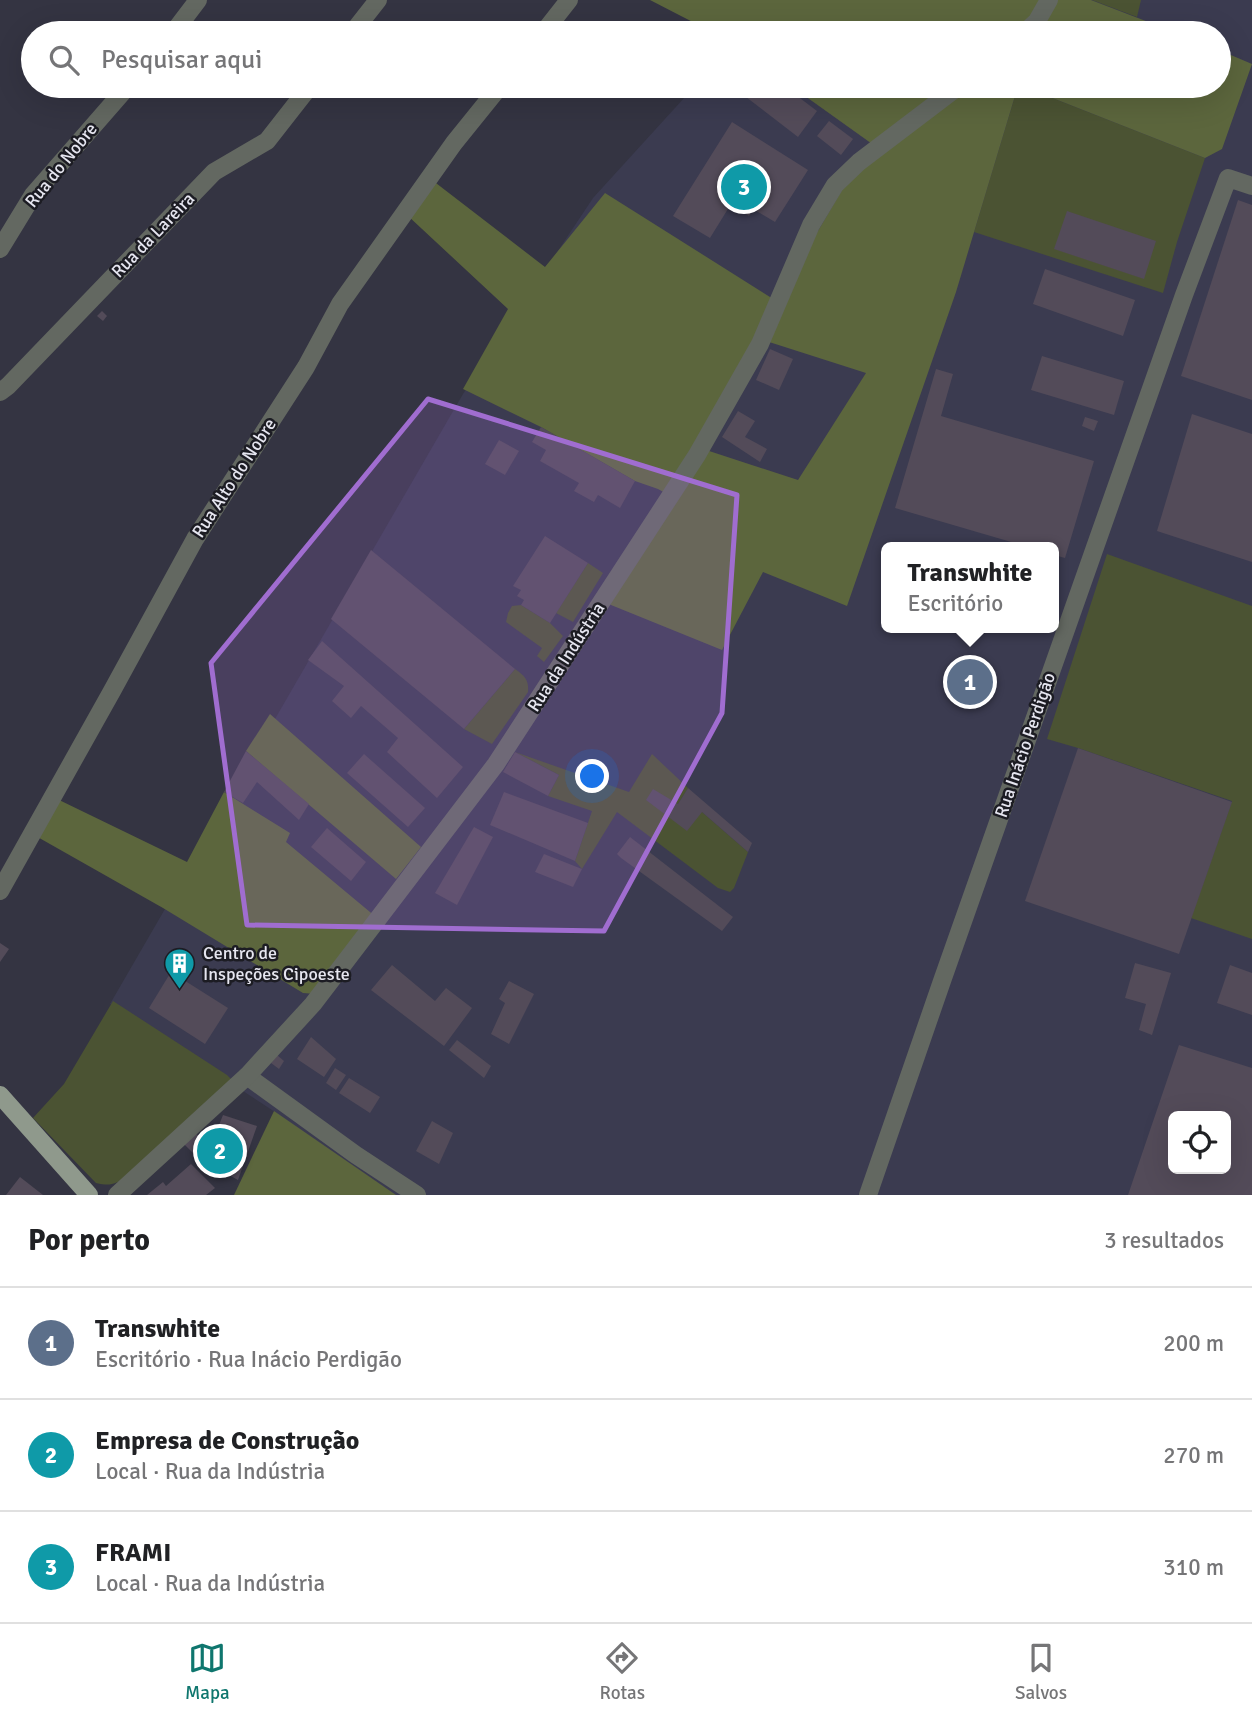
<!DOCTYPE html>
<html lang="pt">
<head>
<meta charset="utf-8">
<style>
  body { margin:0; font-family:Signika,sans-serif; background:#f2f2f2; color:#202124 }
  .controls { position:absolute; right:21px; bottom:21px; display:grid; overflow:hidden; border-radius:10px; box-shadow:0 7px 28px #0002 }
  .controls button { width:63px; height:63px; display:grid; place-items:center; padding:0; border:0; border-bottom:2px solid #e0e0e0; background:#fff; color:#202124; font:35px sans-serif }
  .you { position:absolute; left:593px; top:777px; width:24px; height:24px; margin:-18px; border:5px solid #fff; border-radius:50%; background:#1a73e8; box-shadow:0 0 0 10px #1a73e833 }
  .badge { display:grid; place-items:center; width:46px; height:46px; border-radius:50%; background:#0f766e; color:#fff; font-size:23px; font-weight:700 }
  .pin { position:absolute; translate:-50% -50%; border:4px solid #fff; box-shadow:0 2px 7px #0006 }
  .popup { position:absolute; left:881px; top:542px; width:178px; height:91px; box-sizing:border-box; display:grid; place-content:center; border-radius:10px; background:#fff; filter:drop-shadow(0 2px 5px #0005); font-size:23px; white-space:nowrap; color:#757577 }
  .popup b { font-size:26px; color:#202124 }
  .popup::after { content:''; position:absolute; left:50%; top:100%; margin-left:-14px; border:14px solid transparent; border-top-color:#fff }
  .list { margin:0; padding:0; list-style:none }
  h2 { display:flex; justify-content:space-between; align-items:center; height:91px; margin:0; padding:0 28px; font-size:30px }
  h2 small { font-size:23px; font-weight:400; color:#757577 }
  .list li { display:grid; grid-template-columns:46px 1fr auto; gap:21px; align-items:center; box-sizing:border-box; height:112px; padding:0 28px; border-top:2px solid #e0e0e0 }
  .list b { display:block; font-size:26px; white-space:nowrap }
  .list p { margin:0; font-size:23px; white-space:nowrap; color:#757577 }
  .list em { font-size:23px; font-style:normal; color:#757577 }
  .icon { flex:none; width:38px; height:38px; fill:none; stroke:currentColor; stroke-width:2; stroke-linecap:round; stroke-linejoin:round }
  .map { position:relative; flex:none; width:1252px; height:1195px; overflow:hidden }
  .search { position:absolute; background:#fff; box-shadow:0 7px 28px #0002; left:21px; right:21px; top:21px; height:77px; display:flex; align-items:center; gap:18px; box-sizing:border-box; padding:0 24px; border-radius:38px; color:#757577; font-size:26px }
  .sheet { height:427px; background:#fff }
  nav { display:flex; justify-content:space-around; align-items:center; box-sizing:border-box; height:98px; border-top:2px solid #e0e0e0; background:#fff; font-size:19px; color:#757577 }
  nav a { display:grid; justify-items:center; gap:4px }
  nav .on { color:#0f766e }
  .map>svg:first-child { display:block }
</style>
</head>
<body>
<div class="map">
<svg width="1252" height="1195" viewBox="0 0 1252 1195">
  <rect width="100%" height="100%" fill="#343442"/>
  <!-- built -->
  <path fill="#3b3b50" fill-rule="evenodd" d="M770,0H1252V1195H252L275,1112L110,1004L463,394L593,198L695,86H1219V33H743ZM886,547H1054V628H886ZM1173,1116H1226V1169H1173Z"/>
  <!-- green -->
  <g fill="#4b5333">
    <path d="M1092,0H1141L1137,17Z"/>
    <path d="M1018,86H1022L1205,158L1177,242L1163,293L974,232Z"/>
    <path d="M1107,554L1252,606V939L1191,918L1232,801L1078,748L1047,739Z"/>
    <path d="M588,563L603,573L573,622L556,613Z"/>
    <path d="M521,605L550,623L563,636L544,662L537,656L542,648L506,622L508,613L512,606Z"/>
    <path d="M515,669C525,676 529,680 528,692L492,744L464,729Z"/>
    <path d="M515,752L629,792L652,754L688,788L678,804L646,800L702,812L748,852L734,888L730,892L718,888L617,812L582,869L575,861L592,811L548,796L559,775Z"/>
    <path d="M113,1001L227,1075L236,1084L126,1177C114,1185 110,1186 96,1183L33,1118L64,1084Z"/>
  </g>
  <!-- forest -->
  <g fill="#5c663d">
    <path d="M650,0H1091L1177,33H714Z"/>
    <path d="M1219,50L1252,64L1222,149L1205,158L1022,86H1219Z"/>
    <path d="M791,86H1018L956,292L847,606L763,572L722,650L611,605L606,601L703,449L798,480L866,373L766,341L805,253L842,190L882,151Z"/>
    <path d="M432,180L545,267L605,193L778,302L669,495L658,489L635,481L541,427L463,389L508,309L407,215Z"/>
    <path d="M270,714L421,847L396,879L246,751Z"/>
    <path d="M224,792L290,833L286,842L376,917L316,994L303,993L163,908L34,835L55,798L187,862Z"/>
    <path d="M274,1111L396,1195H234Z"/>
  </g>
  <!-- building -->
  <g fill="#534b59" fill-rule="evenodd">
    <path d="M754,86H784L817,111L798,137L746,97Z"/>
    <path d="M829,121L853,139L841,155L817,136Z"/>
    <path d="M732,122L808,170L775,222L753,209L749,216L731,204L710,238L673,216Z"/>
    <path d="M1238,200L1252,205V400L1181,376Z"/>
    <path d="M1067,211L1156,241L1144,279L1054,249Z"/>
    <path d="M1045,269L1135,300L1123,336L1033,304Z"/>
    <path d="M102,311L107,316L103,321L97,316Z"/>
    <path d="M770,349L793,359L779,390L756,380Z"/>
    <path d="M1042,356L1124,381L1114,415L1031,390Z"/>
    <path d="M936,369L953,374L941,416L1094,461L1065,558L1054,555V547H1028L895,508Z"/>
    <path d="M738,411L755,421L745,437L767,449L760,462L722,437Z"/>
    <path d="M1192,414L1252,434V562L1157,531Z"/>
    <path d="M1085,417L1098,421L1094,431L1082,426Z"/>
    <path d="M541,427L635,481L620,508L598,495L594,502L574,491L579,483L540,461L546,450L532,442Z"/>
    <path d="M499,440L519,451L505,475L485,464Z"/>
    <path d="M545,536L588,563L550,623L521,605L524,600L517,596L521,590L513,586Z"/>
    <path d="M371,550L515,669L464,729L331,619Z"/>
    <path d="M322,641L463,767L437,798L387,752L398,738L361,706L351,718L332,701L344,686L308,660Z"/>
    <path d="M1078,748L1232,802L1179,954L1025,901Z"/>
    <path d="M246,751L309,804L299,820L257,782L243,803L224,792Z"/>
    <path d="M515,752L559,775L548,796L503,772Z"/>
    <path d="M364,754L425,808L408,827L347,773Z"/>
    <path d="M688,788L752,843L748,852L702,812L687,831L646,800L653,789L678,804Z"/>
    <path d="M504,792L588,823L575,861L490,825Z"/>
    <path d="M474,827L493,837L457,905L435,893Z"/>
    <path d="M327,828L366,862L351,881L311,847Z"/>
    <path d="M630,837L733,917L722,931L621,858L617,854Z"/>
    <path d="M544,854L582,869L573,887L535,872Z"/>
    <path d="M0,943L9,949L0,962Z"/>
    <path d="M1135,963L1171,973L1152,1035L1139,1030L1146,1004L1125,998Z"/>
    <path d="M392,965L435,1001L446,988L472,1008L444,1046L371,990Z"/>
    <path d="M1230,965L1252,973V1015L1217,1003Z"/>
    <path d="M171,972L228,1008L205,1044L149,1008Z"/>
    <path d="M509,981L534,994L509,1044L491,1034L505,1003L499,999Z"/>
    <path d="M311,1037L336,1059L324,1077L297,1059Z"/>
    <path d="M457,1040L491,1066L484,1078L449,1050Z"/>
    <path d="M1179,1045L1252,1068V1195H1128ZM1173,1116H1226V1169H1173Z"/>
    <path d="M277,1055L284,1061L279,1069L271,1063Z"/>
    <path d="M335,1068L346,1075L336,1090L326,1083Z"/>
    <path d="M349,1078L380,1097L370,1113L339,1093Z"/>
    <path d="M223,1115L257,1126L238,1180L198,1158L184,1144L195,1133L211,1145Z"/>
    <path d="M432,1121L453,1133L439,1164L416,1151Z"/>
    <path d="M191,1164L215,1188L206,1195H147L163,1182L166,1186Z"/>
    <path d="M20,1177L43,1195H6Z"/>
  </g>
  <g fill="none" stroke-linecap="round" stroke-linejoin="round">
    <!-- minor -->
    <g stroke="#636861" stroke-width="18">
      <path d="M173,33L198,0"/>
      <path d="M352,33L378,0"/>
      <path d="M543,33L569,0"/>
      <path d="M1024,33L1037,21L1049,0"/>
      <path d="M0,249L33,195L128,86"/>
      <path d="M0,392L8,386L214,172L267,141L310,86"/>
      <path d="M0,891L112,691L195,539L306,367L340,304L454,143L500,86"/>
      <path d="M247,1076L356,1155L417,1195"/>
      <path d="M117,1195L247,1076L313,1004L496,764L697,455L760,344L811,225L835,185L859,162L959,86"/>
      <path d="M868,1195L942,981L1184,295L1228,178L1252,186"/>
    </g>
    <!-- major -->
    <path stroke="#8f998c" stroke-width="18" d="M0,1095L89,1195"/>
  </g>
  <!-- marked area -->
  <path fill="#a06dd0" fill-opacity="0.2" stroke="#a06dd0" stroke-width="5" stroke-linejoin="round" d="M428,399L737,495L722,713L604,931L247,925L211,663Z"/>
  <!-- icons -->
  <defs>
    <symbol id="building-pin" viewBox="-11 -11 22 30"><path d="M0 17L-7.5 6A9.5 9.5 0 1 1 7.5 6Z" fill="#0f9aa8" stroke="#1c1c23"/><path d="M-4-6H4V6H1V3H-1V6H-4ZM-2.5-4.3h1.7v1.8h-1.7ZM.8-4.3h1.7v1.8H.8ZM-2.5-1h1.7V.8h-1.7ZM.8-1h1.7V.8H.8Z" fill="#fff"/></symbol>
  </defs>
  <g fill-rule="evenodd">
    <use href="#building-pin" x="162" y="946" width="35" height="47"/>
  </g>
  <g text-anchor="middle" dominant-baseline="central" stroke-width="5" stroke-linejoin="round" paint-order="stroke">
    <!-- street labels -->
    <g font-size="18" fill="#e6e6f0" stroke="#1c1c23">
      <text transform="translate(61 165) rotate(-51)">Rua do Nobre</text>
      <text transform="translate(153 235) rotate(-46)">Rua da Lareira</text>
      <text transform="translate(234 478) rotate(-57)">Rua Alto do Nobre</text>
      <text transform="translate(566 657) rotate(-57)">Rua da Indústria</text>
      <text transform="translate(1025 745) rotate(-71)">Rua Inácio Perdigão</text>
    </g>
    <!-- poi labels -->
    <g font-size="18" fill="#e6e6f0" stroke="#1c1c23" text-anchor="start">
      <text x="203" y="953">Centro de<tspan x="203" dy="21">Inspeções Cipoeste</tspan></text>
    </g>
  </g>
</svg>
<div class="controls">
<button><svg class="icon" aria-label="locate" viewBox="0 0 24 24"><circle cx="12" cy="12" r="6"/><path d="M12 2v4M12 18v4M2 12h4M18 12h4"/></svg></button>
</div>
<div class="you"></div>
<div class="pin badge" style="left:970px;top:682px;background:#5c6f8a">1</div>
<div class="popup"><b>Transwhite</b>Escritório</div>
<div class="pin badge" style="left:220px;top:1151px;background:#0f9aa8">2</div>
<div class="pin badge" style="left:744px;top:187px;background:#0f9aa8">3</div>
<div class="search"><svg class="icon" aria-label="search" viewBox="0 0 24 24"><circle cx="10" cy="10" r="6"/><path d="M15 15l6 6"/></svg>Pesquisar aqui</div>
</div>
<section class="sheet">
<h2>Por perto<small>3 resultados</small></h2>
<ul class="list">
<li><span class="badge" style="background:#5c6f8a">1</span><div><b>Transwhite</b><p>Escritório · Rua Inácio Perdigão</p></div><em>200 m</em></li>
<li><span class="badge" style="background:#0f9aa8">2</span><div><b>Empresa de Construção</b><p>Local · Rua da Indústria</p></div><em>270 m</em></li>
<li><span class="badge" style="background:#0f9aa8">3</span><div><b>FRAMI</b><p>Local · Rua da Indústria</p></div><em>310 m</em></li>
</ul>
</section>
<nav>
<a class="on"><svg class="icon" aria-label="map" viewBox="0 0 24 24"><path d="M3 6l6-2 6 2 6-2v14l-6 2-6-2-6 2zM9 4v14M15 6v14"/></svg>Mapa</a>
<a><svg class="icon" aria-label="directions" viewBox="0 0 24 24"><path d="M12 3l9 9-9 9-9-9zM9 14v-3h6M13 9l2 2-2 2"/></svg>Rotas</a>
<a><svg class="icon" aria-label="saved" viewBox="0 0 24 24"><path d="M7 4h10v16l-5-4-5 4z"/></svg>Salvos</a>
</nav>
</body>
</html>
